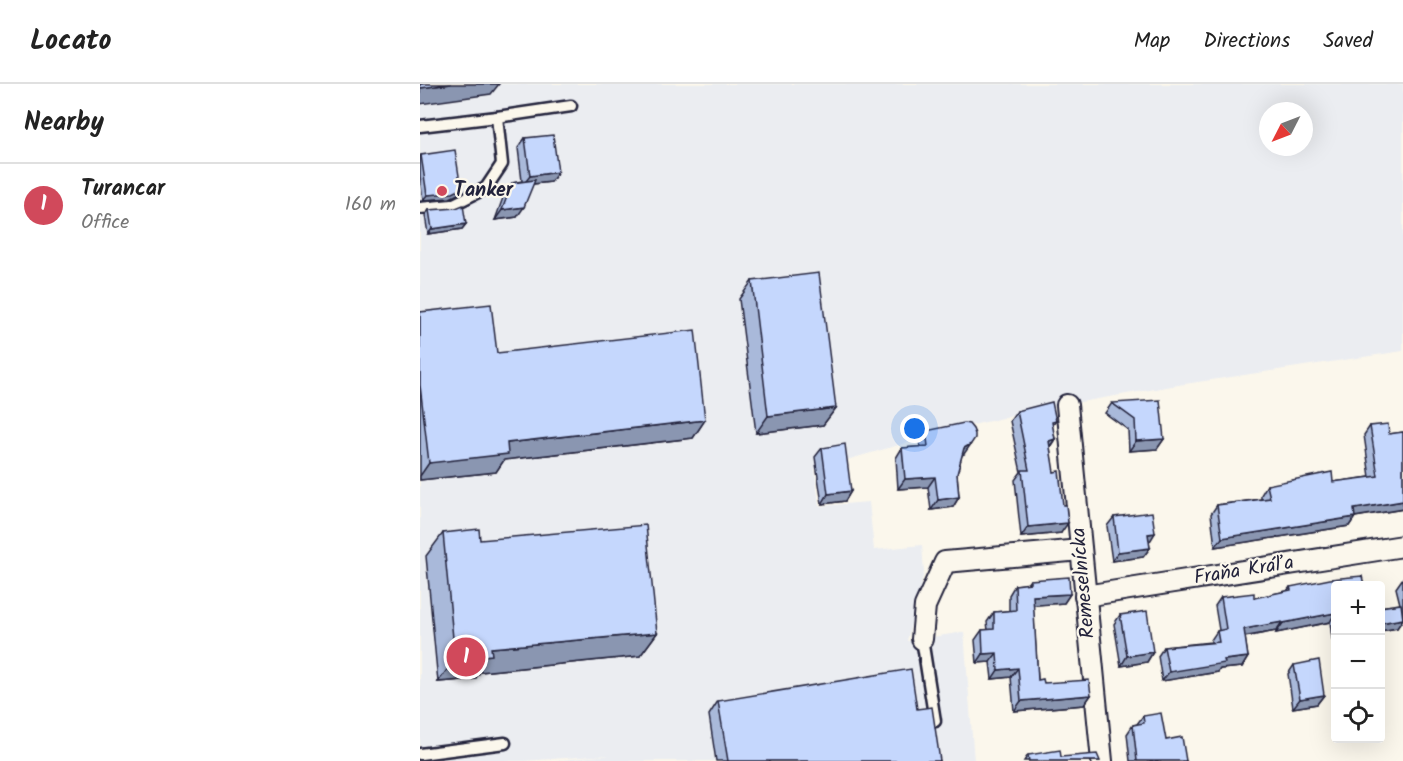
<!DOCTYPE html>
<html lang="en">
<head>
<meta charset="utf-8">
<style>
  body { margin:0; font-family:Kalam,sans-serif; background:#f2f2f2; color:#222 }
  .controls { position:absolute; right:18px; bottom:18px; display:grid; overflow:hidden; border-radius:6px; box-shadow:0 6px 24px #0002 }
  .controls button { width:54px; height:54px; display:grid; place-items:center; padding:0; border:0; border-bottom:2px solid #e0e0e0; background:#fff; color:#222; font:30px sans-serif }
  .compass { position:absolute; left:839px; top:18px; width:54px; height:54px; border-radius:50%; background:#fff; box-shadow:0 6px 24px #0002; rotate:228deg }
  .you { position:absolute; left:495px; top:345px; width:21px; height:21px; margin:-15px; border:4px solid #fff; border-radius:50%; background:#1a73e8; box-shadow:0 0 0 9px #1a73e833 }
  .badge { display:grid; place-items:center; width:39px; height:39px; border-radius:50%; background:#d1495b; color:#fff; font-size:20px; font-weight:700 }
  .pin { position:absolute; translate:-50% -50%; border:3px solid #fff; box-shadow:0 2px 6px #0006 }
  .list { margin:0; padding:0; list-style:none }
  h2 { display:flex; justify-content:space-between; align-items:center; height:78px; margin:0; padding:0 24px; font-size:26px }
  h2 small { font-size:20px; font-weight:400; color:#767676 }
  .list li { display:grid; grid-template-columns:39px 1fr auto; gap:18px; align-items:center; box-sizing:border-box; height:84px; padding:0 24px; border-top:2px solid #e0e0e0 }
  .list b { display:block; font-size:22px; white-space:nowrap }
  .list p { margin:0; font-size:20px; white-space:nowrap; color:#767676 }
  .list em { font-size:20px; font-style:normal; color:#767676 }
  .icon { flex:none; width:33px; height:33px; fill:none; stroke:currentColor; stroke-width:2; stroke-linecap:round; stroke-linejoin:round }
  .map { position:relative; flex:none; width:983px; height:677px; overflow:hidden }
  header { display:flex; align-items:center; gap:36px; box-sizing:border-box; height:84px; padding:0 30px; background:#fff; border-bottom:2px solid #e0e0e0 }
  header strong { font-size:28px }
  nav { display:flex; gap:33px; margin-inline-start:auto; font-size:21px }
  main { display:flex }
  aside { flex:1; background:#fff }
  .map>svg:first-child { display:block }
</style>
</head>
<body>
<header>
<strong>Locato</strong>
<nav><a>Map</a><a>Directions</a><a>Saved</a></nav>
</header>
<main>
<aside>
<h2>Nearby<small></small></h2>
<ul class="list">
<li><span class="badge">1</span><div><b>Turancar</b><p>Office</p></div><em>160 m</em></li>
</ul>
</aside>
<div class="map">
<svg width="983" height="677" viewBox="0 0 983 677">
  <rect width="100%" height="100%" fill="#fbf7ec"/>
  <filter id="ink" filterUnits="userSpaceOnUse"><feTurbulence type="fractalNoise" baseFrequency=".0167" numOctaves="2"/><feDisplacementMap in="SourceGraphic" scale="12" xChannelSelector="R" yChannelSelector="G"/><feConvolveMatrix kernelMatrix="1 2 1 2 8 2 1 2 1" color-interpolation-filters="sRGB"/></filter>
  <g filter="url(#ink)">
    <!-- built -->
    <path fill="#ebedf1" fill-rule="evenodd" d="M0,0H983V267L758,301L632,323L535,345L395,385L399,422L449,418L454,466L502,461L504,488L487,557L544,548L554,677H134L189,671L104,677H0ZM848,27H884V63H848Z"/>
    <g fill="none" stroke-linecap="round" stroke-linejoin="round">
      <defs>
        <g id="lane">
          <path d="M0,42L77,33L151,22"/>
          <path d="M0,124L32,121L66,104L82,80L77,33"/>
          <path d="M502,555L515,637"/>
          <path d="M0,670L85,659"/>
        </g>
        <g id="street">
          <path d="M647,321L682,677"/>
          <path d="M665,512L983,462"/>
          <path d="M502,555L505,522L525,478L661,466"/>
        </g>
      </defs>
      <!-- lane casing -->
      <use href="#lane" stroke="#22223b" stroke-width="15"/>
      <!-- street casing -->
      <use href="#street" stroke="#22223b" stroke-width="24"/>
      <!-- lane -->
      <use href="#lane" stroke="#fbf7ec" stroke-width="10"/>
      <!-- street -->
      <use href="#street" stroke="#fbf7ec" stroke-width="20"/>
    </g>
    <!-- wall -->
    <g fill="#a9b9da" stroke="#22223b" stroke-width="1.5">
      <path d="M105,54L138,88L131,98L113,100L97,133L75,136L85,108L92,99L102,97L98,64Z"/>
      <path d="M1,71L38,110L30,114L3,116L0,92V72Z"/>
      <path d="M9,126L46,140L42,145L8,150L5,131Z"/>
      <path d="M332,197L416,324L403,341L336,349L319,215Z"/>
      <path d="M0,228L77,269L285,336L273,354L84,376L76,388L0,396Z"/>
      <path d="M692,319L744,355L737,365L709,367L708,346L685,329Z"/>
      <path d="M597,327L636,337L632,342L635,355L630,363L641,449L601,453L595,396L601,388L590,337Z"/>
      <path d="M950,342L969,350L983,348V425L935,433L929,442L795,463L791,430L797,421L841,415V411L847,401L913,398L950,393L944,351Z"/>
      <path d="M506,347L544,370L542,371L537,390L539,413L533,423L511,426L508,403L478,405L476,374L482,364L500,363L499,357Z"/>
      <path d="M402,364L431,407L425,417L402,420L395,373Z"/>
      <path d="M694,433L729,458L730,464L723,473L692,477L687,442Z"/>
      <path d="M23,449L60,456L237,549L220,572L60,588L55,595L18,598L6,472Z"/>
      <path d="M983,494V535L977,544L960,547V523L980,520L976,504Z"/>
      <path d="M610,496L650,510L644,519L613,521L618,596L624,599L671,611L664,621L594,627L591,593L572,595L570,578L557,579L555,556L562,546H568L567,538L574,528L589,527V511L595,501L607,500Z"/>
      <path d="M915,501V555H912L910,538L856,549V547L825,553L828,573L822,583L800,585L798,588L742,597L738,572L744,563L791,558V556L797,547L799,546L795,522L801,513L834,514L867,507L870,503Z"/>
      <path d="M700,531L733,568L727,578L701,582L694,540Z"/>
      <path d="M874,581L904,611L897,620L873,624L868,590Z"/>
      <path d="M298,617L497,625L520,677H296L289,631Z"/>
      <path d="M723,632L746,656L766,677H710L707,650L713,641L717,640Z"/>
      <path d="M608,671L641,673L680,677H604Z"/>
    </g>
    <!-- shaded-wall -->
    <g fill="#8a96b1" stroke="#22223b" stroke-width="1.5">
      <path d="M31,0H79L71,10L0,20V4Z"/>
      <path d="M138,88L131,98L103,101L110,92Z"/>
      <path d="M41,105L38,110L30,114L3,116L7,111Z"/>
      <path d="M104,123L97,133L75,136L82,126Z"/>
      <path d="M46,140L42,145L8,150L12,145Z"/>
      <path d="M416,324L403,341L336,349L348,332Z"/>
      <path d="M285,336L273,354L84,376L76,388L0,396V392L9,379L87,359Z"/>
      <path d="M635,355L628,365L629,357Z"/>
      <path d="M744,355L737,365L709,367L716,357Z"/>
      <path d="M551,360L544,370L537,373L544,364Z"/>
      <path d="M515,393L508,403L478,405L485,395Z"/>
      <path d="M431,407L425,417L402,420L408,410Z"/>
      <path d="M539,413L533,423L511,426L518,416Z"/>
      <path d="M983,417V425L928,434L934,425Z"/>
      <path d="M935,433L929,442L795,463L802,454Z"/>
      <path d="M648,439L641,449L601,453L608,443Z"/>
      <path d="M735,449L729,459L728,450Z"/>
      <path d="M730,464L723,473L692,477L698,468Z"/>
      <path d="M650,510L644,519L606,522L613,512Z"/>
      <path d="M915,529L910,538L856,549L863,539Z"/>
      <path d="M983,535L977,544L960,547V539Z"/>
      <path d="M862,538L856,547L817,554L824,545Z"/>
      <path d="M237,549L220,572L60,588L55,595L18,598L35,575L71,564Z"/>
      <path d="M733,568L727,578L701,582L707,572Z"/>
      <path d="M577,569L570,578L557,579L563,570Z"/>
      <path d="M828,573L822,583L800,585L798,588L742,597L749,588L804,576Z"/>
      <path d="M598,584L591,593L572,595L578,586Z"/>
      <path d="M671,611L664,621L594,627L601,617Z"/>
      <path d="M904,611L897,620L873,624L880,615Z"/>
    </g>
    <!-- building -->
    <g fill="#c5d7fd" stroke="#22223b" stroke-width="1.5">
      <path d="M0,0H31L0,4Z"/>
      <path d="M133,51L138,88L110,92L105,54Z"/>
      <path d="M35,66L41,105L33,109L7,111L1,71Z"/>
      <path d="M115,96L104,123L82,126L92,99Z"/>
      <path d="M43,121L46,140L12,145L9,126L36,124Z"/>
      <path d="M399,189L416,324L348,332L332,197Z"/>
      <path d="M71,220L77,269L275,246L285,336L87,359L88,370L9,379L0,301V228Z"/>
      <path d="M740,316L744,355L716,357L715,336L692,319Z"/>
      <path d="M632,318L636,337L632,338L635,355L629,357L634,388L639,387L643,421H646L648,439L608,443L602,386H609L597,327Z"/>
      <path d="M544,339L549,340L553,345L555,350V354L551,360L544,364L537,390L539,413L518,416L515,393L485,395L482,364L508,362L506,347Z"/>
      <path d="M968,340L969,350L983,348V417L934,425L935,433L802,454L797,421L850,414L847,401L912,388L913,398L958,392L950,342Z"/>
      <path d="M425,360L431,407L408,410L402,364Z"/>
      <path d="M732,428L735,449L728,450L730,464L698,468L694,433Z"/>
      <path d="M226,441L237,549L71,564L72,571L35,575L23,449L59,445L60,456Z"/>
      <path d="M942,492L944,501H915V529L863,539L862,538L824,545L828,573L804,576L805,579L749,588L744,563L799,558L797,547L806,545L801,513L834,509V514L871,506L870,503L910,495Z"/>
      <path d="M649,493L650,510L613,512L618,596L623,595L624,599L669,596L671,611L601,617L598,584L578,586L577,569L563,570L562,546L574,545V528L596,526L595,501L610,499V496Z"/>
      <path d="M981,520L983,535L960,539V523Z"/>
      <path d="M727,527L733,568L707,572L700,531Z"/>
      <path d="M899,576L904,611L880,615L874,581Z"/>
      <path d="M491,585L497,625L512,623L520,677H308L298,617Z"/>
      <path d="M741,629L746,656L762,653L766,677H717L713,641L724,639L723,632Z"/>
      <path d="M640,666L641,673L677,670L680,677H609L608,671Z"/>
    </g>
  </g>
  <!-- markers -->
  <circle fill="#d1495b" stroke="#fbf7ec" stroke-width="2" cx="22" cy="107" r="6"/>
  <g text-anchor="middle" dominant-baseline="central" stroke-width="4.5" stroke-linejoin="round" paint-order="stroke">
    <!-- poi labels -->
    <g font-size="20" font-weight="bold" fill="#22223b" stroke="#fbf7ec" text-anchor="start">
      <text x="34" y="107">Tanker</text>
    </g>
    <!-- street labels -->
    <g font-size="20" fill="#22223b" stroke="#fbf7ec">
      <text transform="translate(824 487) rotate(-9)">Fraňa Kráľa</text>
      <text transform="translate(664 499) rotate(-95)">Remeselnícka</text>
    </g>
  </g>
</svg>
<div class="controls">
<button>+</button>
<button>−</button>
<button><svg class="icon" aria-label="locate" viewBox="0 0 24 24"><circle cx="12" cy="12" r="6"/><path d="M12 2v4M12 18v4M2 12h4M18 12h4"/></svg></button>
</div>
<svg class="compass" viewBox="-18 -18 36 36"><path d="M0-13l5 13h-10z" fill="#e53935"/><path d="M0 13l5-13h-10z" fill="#767676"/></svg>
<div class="you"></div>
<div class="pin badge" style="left:46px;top:573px">1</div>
</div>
</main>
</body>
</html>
